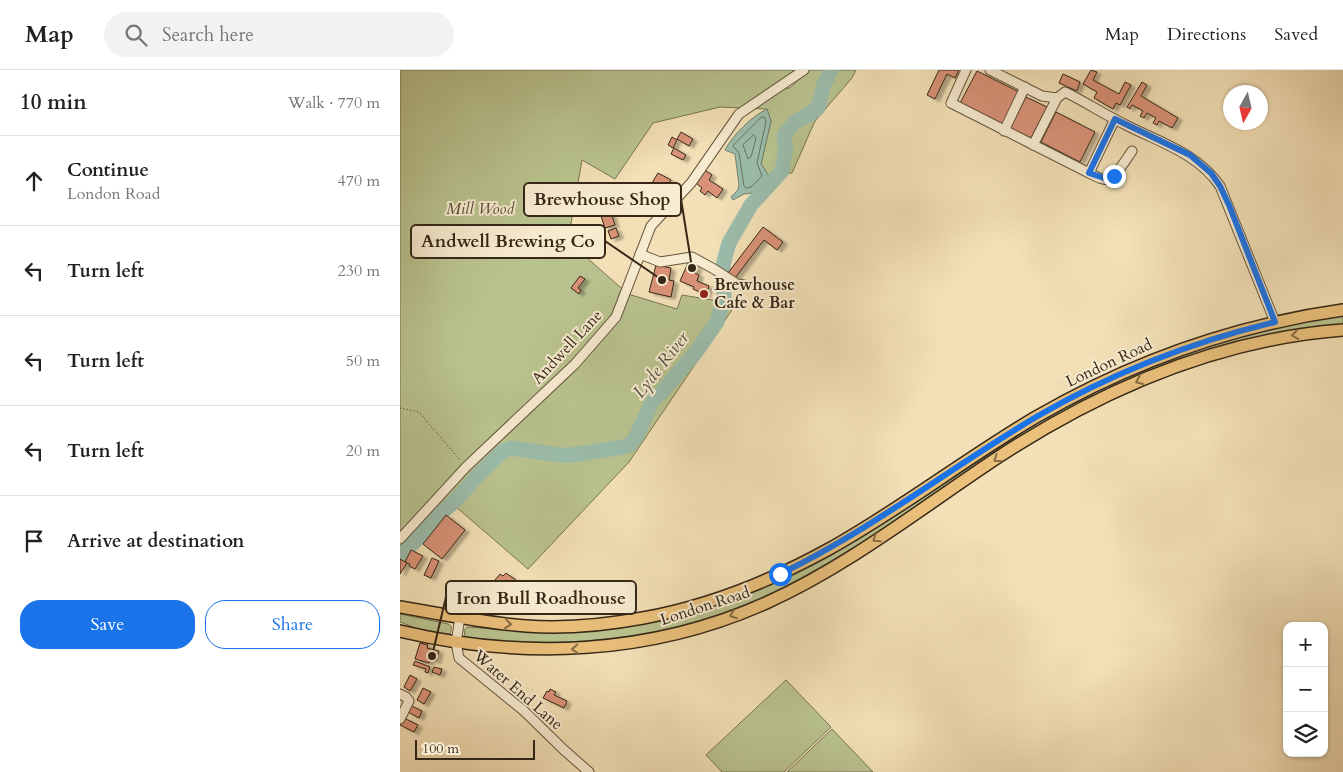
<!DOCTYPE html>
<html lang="en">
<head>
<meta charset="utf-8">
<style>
  body { margin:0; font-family:Cardo,serif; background:#f2f2f2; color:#222 }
  .controls { position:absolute; right:15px; bottom:15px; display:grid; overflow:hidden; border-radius:10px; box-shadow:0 1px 4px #0004 }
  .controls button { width:45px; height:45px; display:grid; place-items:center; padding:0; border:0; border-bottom:1px solid #e0e0e0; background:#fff; color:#222; font:25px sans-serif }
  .compass { position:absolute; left:823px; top:15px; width:45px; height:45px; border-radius:50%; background:#fff; box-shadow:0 1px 4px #0004; rotate:188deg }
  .scale { position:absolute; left:15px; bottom:12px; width:120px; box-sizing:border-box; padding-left:5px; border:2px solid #362717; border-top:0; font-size:14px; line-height:18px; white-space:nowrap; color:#362717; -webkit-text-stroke:4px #f7ebd0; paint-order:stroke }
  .stop { position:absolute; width:15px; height:15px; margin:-11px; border:4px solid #1a73e8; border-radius:50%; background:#fff }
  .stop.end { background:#1a73e8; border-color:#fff; box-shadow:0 1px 5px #0008 }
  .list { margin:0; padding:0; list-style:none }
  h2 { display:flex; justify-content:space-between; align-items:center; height:65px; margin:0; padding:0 20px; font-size:21px }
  h2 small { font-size:16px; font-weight:400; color:#767676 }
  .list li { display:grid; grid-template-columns:32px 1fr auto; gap:15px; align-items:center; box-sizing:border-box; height:90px; padding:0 20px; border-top:1px solid #e0e0e0 }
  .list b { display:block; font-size:19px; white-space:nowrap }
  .list p { margin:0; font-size:16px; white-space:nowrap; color:#767676 }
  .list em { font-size:16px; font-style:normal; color:#767676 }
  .actions { display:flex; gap:10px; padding:15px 20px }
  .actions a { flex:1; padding:11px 0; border:1px solid #1a73e8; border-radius:20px; text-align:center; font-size:18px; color:#1a73e8 }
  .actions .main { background:#1a73e8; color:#fff }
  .icon { flex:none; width:28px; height:28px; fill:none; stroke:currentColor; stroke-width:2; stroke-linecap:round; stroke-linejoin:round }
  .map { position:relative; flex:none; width:943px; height:702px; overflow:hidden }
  header { display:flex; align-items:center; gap:30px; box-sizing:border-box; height:70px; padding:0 25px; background:#fff; border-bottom:1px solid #e0e0e0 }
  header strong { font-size:24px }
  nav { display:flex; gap:28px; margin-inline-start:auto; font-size:18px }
  .search { width:350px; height:45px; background:#f2f2f2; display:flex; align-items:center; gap:12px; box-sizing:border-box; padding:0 18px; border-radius:28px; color:#767676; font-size:19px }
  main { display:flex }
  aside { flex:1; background:#fff }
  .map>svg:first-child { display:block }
</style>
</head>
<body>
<header>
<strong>Map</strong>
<div class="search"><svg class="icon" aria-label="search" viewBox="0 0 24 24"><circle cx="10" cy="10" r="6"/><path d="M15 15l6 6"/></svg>Search here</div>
<nav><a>Map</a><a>Directions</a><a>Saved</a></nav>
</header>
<main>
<aside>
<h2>10 min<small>Walk · 770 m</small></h2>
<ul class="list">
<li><svg class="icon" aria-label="ahead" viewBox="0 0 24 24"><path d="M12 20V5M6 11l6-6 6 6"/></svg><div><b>Continue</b><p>London Road</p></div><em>470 m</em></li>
<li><svg class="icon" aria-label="left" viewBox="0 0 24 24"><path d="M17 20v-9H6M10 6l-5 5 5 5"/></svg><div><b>Turn left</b></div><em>230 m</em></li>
<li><svg class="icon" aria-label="left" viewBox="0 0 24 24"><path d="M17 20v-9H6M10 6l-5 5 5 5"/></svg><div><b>Turn left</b></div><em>50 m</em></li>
<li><svg class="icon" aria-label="left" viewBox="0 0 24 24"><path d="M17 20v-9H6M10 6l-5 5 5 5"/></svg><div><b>Turn left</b></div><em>20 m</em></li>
<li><svg class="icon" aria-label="arrive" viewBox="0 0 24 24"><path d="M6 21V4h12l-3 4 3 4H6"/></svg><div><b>Arrive at destination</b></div></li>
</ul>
<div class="actions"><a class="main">Save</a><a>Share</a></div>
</aside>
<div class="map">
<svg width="943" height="702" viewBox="0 0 943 702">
  <defs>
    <filter id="shadow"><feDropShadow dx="4.5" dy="2.5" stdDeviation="1" flood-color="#0004"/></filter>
  </defs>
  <rect width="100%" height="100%" fill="#f3e0b6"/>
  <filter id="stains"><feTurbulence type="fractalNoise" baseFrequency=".004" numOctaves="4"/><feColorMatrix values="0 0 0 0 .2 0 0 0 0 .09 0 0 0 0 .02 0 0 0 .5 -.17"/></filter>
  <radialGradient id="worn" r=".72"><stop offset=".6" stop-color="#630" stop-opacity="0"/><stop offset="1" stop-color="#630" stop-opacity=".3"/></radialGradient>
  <!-- green -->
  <g fill="#b9c38f" stroke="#787553">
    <path d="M0,0H394L376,19L390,18L409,0H456L452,8L415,51L392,103L368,105L361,94L371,51L367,39L320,37L253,53L215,109L182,90L168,171L228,224L277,239L282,225L336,234L229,392L128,499L48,430L0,488Z"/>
    <path d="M943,244V255C875,261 807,275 745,304C717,318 690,337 664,353C610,386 557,418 504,450C441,488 376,527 305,550C228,573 148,576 69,569L65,566L64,560L67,557L123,561H156L341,525L571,393L669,333L746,297L851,262Z"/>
    <path d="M0,544L48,554L51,556C51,559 52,562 49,564C41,570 9,555 0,552Z"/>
    <path d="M386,610L431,657L384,702H322L306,685Z"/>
    <path d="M432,659L473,702H387Z"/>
  </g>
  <!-- water -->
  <path fill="#9bbdac" stroke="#738170" d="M367,39L371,51L361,94L369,106L352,123L344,124L333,130L331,127L338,120L339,115L335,84L325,80C332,66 352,46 367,39Z"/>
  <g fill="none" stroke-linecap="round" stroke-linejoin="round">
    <!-- shore -->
    <g stroke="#687262" stroke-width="1">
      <path d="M362,47L365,48L366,52L357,93L362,106L351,117L346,118L344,116L339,83L333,76Z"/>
      <path d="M354,65L356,68L351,87L348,89L343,75Z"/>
    </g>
    <!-- river -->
    <path stroke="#9bbdac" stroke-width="15" d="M0,487L21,465L34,449L55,431L81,402L103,381L111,378L159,385H172L223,377L231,374L236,367L253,330L260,324L296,282L317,252L324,226L323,195L329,173L351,135L382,101L386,77L384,71L385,64L395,52L408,45L418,38L424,14L431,0"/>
  </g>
  <!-- building -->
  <g fill="#d99277" stroke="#362717" filter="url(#shadow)">
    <path d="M539,0H559L555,8L547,4L535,29L527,25Z"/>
    <path d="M691,0L697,2L693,10L719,24L725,12L731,15L720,35L716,33L713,39L694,28L697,22L683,14Z"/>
    <path d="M577,1L619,22L602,55L560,33Z"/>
    <path d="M663,4L680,12L677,21L659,13Z"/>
    <path d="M742,12L747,15L741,26L778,48L772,58L759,51L757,55L753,53L756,48L747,43L744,48L740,46L743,41L732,35L730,39L727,37Z"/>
    <path d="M626,27L647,37L631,68L610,58Z"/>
    <path d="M656,42L695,62L680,92L641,72Z"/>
    <path d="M281,62L293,69L289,76L277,69Z"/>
    <path d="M272,67L277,70L273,78L268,75Z"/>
    <path d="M274,78L286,85L283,90L271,84Z"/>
    <path d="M303,99L312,105L309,110L323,119L317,128L308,121L305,125L300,121L302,118L295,112Z"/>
    <path d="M258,103L271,110L267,116L265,114L257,128L250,124L255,115L252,113Z"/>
    <path d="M210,140L215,155L205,158L200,143Z"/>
    <path d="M363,157L383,172L377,180L364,170L335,208L328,203Z"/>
    <path d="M216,158L219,166L211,169L208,161Z"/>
    <path d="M288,193L298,197L295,203L299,205L297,211L309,216L306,225L293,219L294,217L280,211Z"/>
    <path d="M256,195L271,198L269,210L274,211L271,227L249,222Z"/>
    <path d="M180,206L185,209L178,218L181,220L179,224L171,218Z"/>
    <path d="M46,445L65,460L42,489L23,474Z"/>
    <path d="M11,480L23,486L15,499L9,496L10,494L5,492Z"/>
    <path d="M32,488L39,491L31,508L24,505Z"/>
    <path d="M0,489L7,493L0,504Z"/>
    <path d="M106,503L117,511L114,515L116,517L107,530L99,524L96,528L90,523L93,519L90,516L100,504L103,506Z"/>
    <path d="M20,573L28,575L27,578L39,581L36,591L30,589L29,593L15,589Z"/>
    <path d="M15,591L30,597L28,603L25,602L26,599L13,595Z"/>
    <path d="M34,597L42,599L40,605L32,602Z"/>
    <path d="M10,605L17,609L10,621L4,617Z"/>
    <path d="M23,618L31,622L24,634L17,630Z"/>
    <path d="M150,619L156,622L154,625L167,631L164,638L143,628L147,621L149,622Z"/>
    <path d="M12,636L22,641L19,648L8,642Z"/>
    <path d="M4,648L18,655L14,662L0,655Z"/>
  </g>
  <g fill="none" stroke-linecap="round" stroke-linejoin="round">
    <defs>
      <g id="minor">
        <path d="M566,0L551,33L689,103C694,105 702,111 708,109C716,107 727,88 732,81"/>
        <path d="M590,0L642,26L657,28L665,22C686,32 705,45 726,55C761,73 797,83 820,116L875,252"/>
        <path d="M604,61L625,17"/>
        <path d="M633,75L657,28"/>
        <path d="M689,103L715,49"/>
        <path d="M240,184L260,192L292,187L314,199L337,214L344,215"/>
        <path d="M0,469L66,397L175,294L216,247L251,156L291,113L339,44L404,0"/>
        <path d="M60,547L56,573L59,588L124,641L164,680L189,702"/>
        <path d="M0,624L6,627L9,631L0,649"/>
      </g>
      <g id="major">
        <path d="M0,537C42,544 84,553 126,556C165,559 205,555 243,548C309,536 371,511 429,479C501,439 566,388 636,347C731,292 835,255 943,240"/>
        <path d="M0,561C123,590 250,585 366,533C450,495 524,436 600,386C703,319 820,269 943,260"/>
      </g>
    </defs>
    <!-- minor casing -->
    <use href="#minor" stroke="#65553f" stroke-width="11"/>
    <!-- major casing -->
    <use href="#major" stroke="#362717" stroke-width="14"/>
    <!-- path -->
    <path stroke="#362717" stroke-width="1" stroke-dasharray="1 2.5" stroke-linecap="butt" d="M0,338L19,342L61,391"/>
    <!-- minor -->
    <use href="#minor" stroke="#f7ebd0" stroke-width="9"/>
    <!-- major -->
    <use href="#major" stroke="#eac07b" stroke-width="11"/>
  </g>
  <!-- one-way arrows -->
  <defs><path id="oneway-chevron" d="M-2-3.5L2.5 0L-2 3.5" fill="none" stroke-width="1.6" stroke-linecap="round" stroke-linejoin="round" transform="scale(1.25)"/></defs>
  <g stroke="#876c44">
    <use href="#oneway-chevron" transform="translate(895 265) rotate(172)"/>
    <use href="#oneway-chevron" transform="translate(739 311) rotate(157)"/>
    <use href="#oneway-chevron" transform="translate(597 389) rotate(146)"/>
    <use href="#oneway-chevron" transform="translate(476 469) rotate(147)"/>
    <use href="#oneway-chevron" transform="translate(333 545) rotate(160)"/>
    <use href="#oneway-chevron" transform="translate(108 554) rotate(6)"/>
    <use href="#oneway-chevron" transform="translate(175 579) rotate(177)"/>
  </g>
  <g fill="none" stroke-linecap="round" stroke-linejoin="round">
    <!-- route -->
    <path stroke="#1a73e8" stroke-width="6" d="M380,504C471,460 550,398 636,347C710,304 791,272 875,252L829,135L820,116L811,103L790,85L715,49L689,103L707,109L714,106"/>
  </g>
  <!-- markers -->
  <circle fill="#8f2418" stroke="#f7ebd0" stroke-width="2" cx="304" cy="224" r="5"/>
  <g text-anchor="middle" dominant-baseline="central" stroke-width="4" stroke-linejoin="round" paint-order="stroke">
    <!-- park labels -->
    <g font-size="16" font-style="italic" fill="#574e35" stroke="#f7ebd0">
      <text x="80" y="139">Mill Wood</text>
    </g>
    <!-- poi labels -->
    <g font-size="16" font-weight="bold" fill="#362717" stroke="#f7ebd0" text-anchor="start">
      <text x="314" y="215">Brewhouse<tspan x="314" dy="18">Cafe &amp; Bar</tspan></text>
    </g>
    <!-- street labels -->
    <g font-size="16" fill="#362717" stroke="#f7ebd0">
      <text transform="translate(167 277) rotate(-47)">Andwell Lane</text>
      <text transform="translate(709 293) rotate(-25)">London Road</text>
      <text transform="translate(305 536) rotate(-18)">London Road</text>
      <text transform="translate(118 620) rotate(41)">Water End Lane</text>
    </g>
    <!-- water labels -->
    <g font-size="18" font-style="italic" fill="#545444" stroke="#f7ebd0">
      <text transform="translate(261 295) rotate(-52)">Lyde River</text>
    </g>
  </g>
  <!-- callouts -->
  <path fill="none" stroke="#362717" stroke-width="2" d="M292 198L281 129M262 210L205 171M32 586L46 527"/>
  <g fill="#362717" stroke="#f7ebd0" stroke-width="2">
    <circle cx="292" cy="198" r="5"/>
    <circle cx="262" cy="210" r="5"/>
    <circle cx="32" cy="586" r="5"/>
  </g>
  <g fill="#f7ebd0" stroke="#362717" stroke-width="2">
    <rect x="124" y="113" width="157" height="33" rx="5"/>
    <rect x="11" y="155" width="194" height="33" rx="5"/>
    <rect x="46" y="511" width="190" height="33" rx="5"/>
  </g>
  <g font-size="18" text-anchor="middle" font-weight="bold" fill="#362717">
    <text x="202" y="135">Brewhouse Shop</text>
    <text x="108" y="177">Andwell Brewing Co</text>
    <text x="141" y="534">Iron Bull Roadhouse</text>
  </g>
  <rect width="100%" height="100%" filter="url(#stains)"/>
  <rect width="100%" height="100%" fill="url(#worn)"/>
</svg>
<div class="controls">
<button>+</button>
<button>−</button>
<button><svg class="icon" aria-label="layers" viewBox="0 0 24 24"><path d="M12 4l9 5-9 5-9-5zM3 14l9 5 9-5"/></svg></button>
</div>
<svg class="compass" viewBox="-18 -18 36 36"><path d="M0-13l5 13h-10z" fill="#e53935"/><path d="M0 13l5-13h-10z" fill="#767676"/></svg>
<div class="scale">100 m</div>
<div class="stop" style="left:380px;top:504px"></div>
<div class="stop end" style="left:714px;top:106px"></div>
</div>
</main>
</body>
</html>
